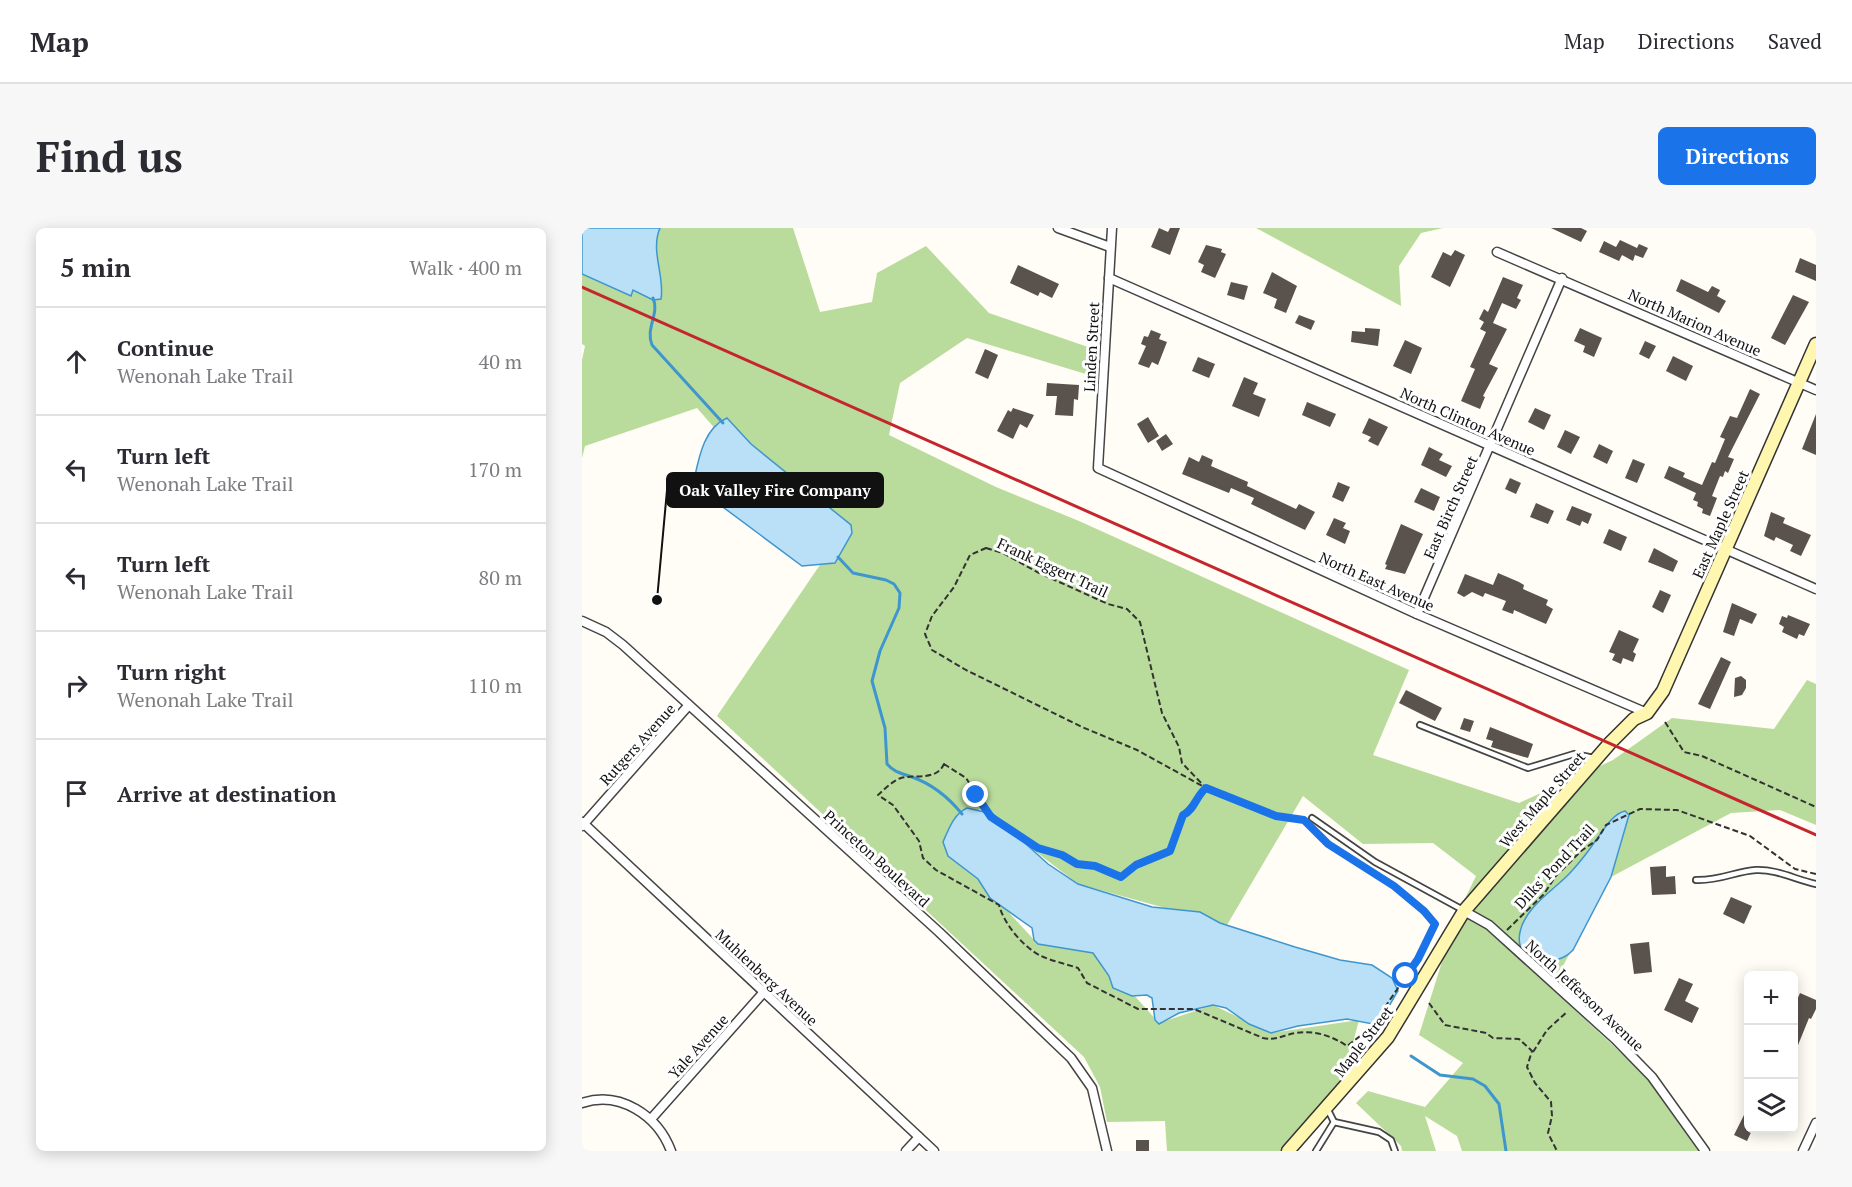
<!DOCTYPE html>
<html lang="en">
<head>
<meta charset="utf-8">
<style>
  body { margin:0; font-family:"PT Serif",serif; background:#f7f7f7; color:#2b2b33 }
  .controls { position:absolute; right:18px; bottom:18px; display:grid; overflow:hidden; border-radius:9px; box-shadow:0 3px 15px #0003 }
  .controls button { width:54px; height:54px; display:grid; place-items:center; padding:0; border:0; border-bottom:2px solid #e1e1e2; background:#fff; color:#2b2b33; font:30px sans-serif }
  .stop { position:absolute; width:18px; height:18px; margin:-14px; border:4px solid #1a73e8; border-radius:50%; background:#fff }
  .stop.end { background:#1a73e8; border-color:#fff; box-shadow:0 2px 6px #0008 }
  .list { margin:0; padding:0; list-style:none }
  h2 { display:flex; justify-content:space-between; align-items:center; height:78px; margin:0; padding:0 24px; font-size:26px }
  h2 small { font-size:20px; font-weight:400; color:#7c7c81 }
  .list li { display:grid; grid-template-columns:39px 1fr auto; gap:18px; align-items:center; box-sizing:border-box; height:108px; padding:0 24px; border-top:2px solid #e1e1e2 }
  .list b { display:block; font-size:22px; white-space:nowrap }
  .list p { margin:0; font-size:20px; white-space:nowrap; color:#7c7c81 }
  .list em { font-size:20px; font-style:normal; color:#7c7c81 }
  .icon { flex:none; width:33px; height:33px; fill:none; stroke:currentColor; stroke-width:2; stroke-linecap:round; stroke-linejoin:round }
  .map { position:relative; flex:none; width:1234px; height:923px; overflow:hidden; border-radius:9px }
  header { display:flex; align-items:center; gap:36px; box-sizing:border-box; height:84px; padding:0 30px; background:#fff; border-bottom:2px solid #e1e1e2 }
  header strong { font-size:28px }
  nav { display:flex; gap:33px; margin-inline-start:auto; font-size:21px }
  .intro { display:flex; align-items:center; justify-content:space-between; box-sizing:border-box; height:144px; padding:0 36px }
  h1 { margin:0; font-size:42px }
  .button { padding:15px 27px; border-radius:9px; background:#1a73e8; color:#fff; font-size:21px; font-weight:700 }
  main { display:flex; gap:36px; padding:0 36px }
  aside { flex:1; background:#fff; border-radius:9px; box-shadow:0 3px 15px #0003 }
  .map>svg:first-child { display:block }
</style>
</head>
<body>
<header>
<strong>Map</strong>
<nav><a>Map</a><a>Directions</a><a>Saved</a></nav>
</header>
<div class="intro"><h1>Find us</h1><a class="button">Directions</a></div>
<main>
<aside>
<h2>5 min<small>Walk · 400 m</small></h2>
<ul class="list">
<li><svg class="icon" aria-label="ahead" viewBox="0 0 24 24"><path d="M12 20V5M6 11l6-6 6 6"/></svg><div><b>Continue</b><p>Wenonah Lake Trail</p></div><em>40 m</em></li>
<li><svg class="icon" aria-label="left" viewBox="0 0 24 24"><path d="M17 20v-9H6M10 6l-5 5 5 5"/></svg><div><b>Turn left</b><p>Wenonah Lake Trail</p></div><em>170 m</em></li>
<li><svg class="icon" aria-label="left" viewBox="0 0 24 24"><path d="M17 20v-9H6M10 6l-5 5 5 5"/></svg><div><b>Turn left</b><p>Wenonah Lake Trail</p></div><em>80 m</em></li>
<li><svg class="icon" aria-label="right" viewBox="0 0 24 24"><path d="M7 20v-9h11M14 6l5 5-5 5"/></svg><div><b>Turn right</b><p>Wenonah Lake Trail</p></div><em>110 m</em></li>
<li><svg class="icon" aria-label="arrive" viewBox="0 0 24 24"><path d="M6 21V4h12l-3 4 3 4H6"/></svg><div><b>Arrive at destination</b></div></li>
</ul>
</aside>
<div class="map">
<svg width="1234" height="923" viewBox="0 0 1234 923">
  <rect width="100%" height="100%" fill="#fffdf5"/>
  <!-- forest -->
  <g fill="#b9dc9c">
    <path d="M78,0H211L238,84L290,74L295,45L344,18L407,85L506,119L507,147L385,110L318,155L307,207L414,259L497,293L827,442L791,527L937,575L1031,532L1090,490L1192,501L1225,452L1234,456V597L1198,582L1149,585L1029,649L969,760L1078,861L1122,923H880L875,908L843,888L854,923H820L819,918L774,875L786,863L843,879L881,835L837,807L874,689L894,648L851,615L781,616L721,568L645,697L496,656L398,581L362,614L454,714L515,726L577,795L631,777L689,805L777,792L759,861L702,923H585L583,893L525,894L518,859L502,829L135,488L244,328L115,180L3,218L0,230V132L3,118L0,116V46L48,67Z"/>
    <path d="M674,0H861L839,5L817,38L819,78Z"/>
  </g>
  <!-- water -->
  <g fill="#b9e0f7" stroke="#3f96cf" stroke-width="1.5">
    <path d="M0,0H78C68,23 83,48 79,71L71,72L51,62L49,68L0,46Z"/>
    <path d="M145,190L169,216L269,297L270,305L253,335L220,338L118,262L112,252C117,229 122,200 145,190Z"/>
    <path d="M385,580L411,586L466,636L496,656L570,679L618,684L638,695L713,719L758,732L790,737L810,750L816,763L814,766L796,797L765,791L716,798L689,805L667,796L644,780L631,777L597,785L577,796L573,792L570,770L565,767L550,768L531,760L527,748L511,725L456,716L452,712L450,700L408,670L396,651L366,628L361,614C367,600 372,586 385,580Z"/>
    <path d="M1043,583L1047,587L1029,649L991,722C974,741 931,737 938,704C943,679 972,662 988,645C998,634 1006,624 1014,612C1021,603 1030,586 1043,583Z"/>
  </g>
  <g fill="none" stroke-linecap="round" stroke-linejoin="round">
    <!-- stream -->
    <g stroke="#3f96cf" stroke-width="3">
      <path d="M71,70C78,85 63,101 70,117L141,195"/>
      <path d="M256,329L271,345L304,352L312,356L318,365L317,380L298,423L290,453L303,500L305,536C313,545 319,545 330,549C350,556 367,570 380,586"/>
      <path d="M829,828L858,847L891,851L903,858L917,876L924,923"/>
    </g>
  </g>
  <!-- building -->
  <g fill="#5a524d">
    <path d="M577,0L586,4L588,0H598L588,27L569,19Z"/>
    <path d="M969,0H999L1005,3L999,14Z"/>
    <path d="M1038,12L1055,20L1057,16L1066,20L1061,30L1053,27L1051,33L1040,27L1037,33L1017,24L1022,13L1034,19Z"/>
    <path d="M624,17L640,21L639,24L644,26L633,50L619,44L622,37L616,34Z"/>
    <path d="M873,22L883,27L868,59L849,49L861,24L869,28Z"/>
    <path d="M1218,30L1234,37V53L1213,44Z"/>
    <path d="M436,37L477,56L470,70L458,64L456,68L428,55Z"/>
    <path d="M690,44L715,58L704,85L692,80L695,71L681,65Z"/>
    <path d="M921,49L941,57L935,70L939,72L934,81L920,75L911,95L925,101L907,136L916,140L901,168L903,169L898,181L879,173L893,141L888,139L904,104L898,101L902,94L897,91L902,81L906,84Z"/>
    <path d="M1099,51L1126,64L1130,58L1138,62L1135,68L1144,73L1137,85L1094,63Z"/>
    <path d="M649,54L666,58L662,72L645,67Z"/>
    <path d="M1211,67L1227,74L1203,117L1189,110Z"/>
    <path d="M717,87L733,93L729,102L713,95Z"/>
    <path d="M783,100L798,101L796,118L769,114L770,103L783,104Z"/>
    <path d="M998,100L1020,110L1012,129L1001,124L1003,118L992,113Z"/>
    <path d="M569,102L579,106L577,111L585,114L576,137L570,134L567,140L556,136L564,118L559,116L562,108L566,109Z"/>
    <path d="M823,112L840,120L829,146L811,138Z"/>
    <path d="M1063,113L1074,118L1067,131L1057,126Z"/>
    <path d="M403,121L416,127L406,151L393,145Z"/>
    <path d="M1091,128L1111,138L1104,153L1084,143Z"/>
    <path d="M616,129L633,136L627,150L610,143Z"/>
    <path d="M662,149L676,155L671,166L684,171L677,189L650,178Z"/>
    <path d="M465,155L497,157L496,172L492,171L491,188L473,187L475,168H464Z"/>
    <path d="M1168,161L1178,166L1146,229L1152,231L1146,245L1143,243L1141,249L1138,248L1130,268L1135,270L1128,288L1120,285L1121,281L1115,278L1116,274L1111,272L1114,265L1082,250L1087,238L1103,245L1101,249L1120,257L1130,234L1133,235L1143,211L1138,209L1148,188L1155,190Z"/>
    <path d="M725,174L754,186L748,199L720,187Z"/>
    <path d="M431,180L452,187L445,200L438,196L431,211L415,203L426,182L429,184Z"/>
    <path d="M953,180L969,187L962,202L946,194Z"/>
    <path d="M1234,186V227L1220,221Z"/>
    <path d="M566,189L577,208L566,215L555,196Z"/>
    <path d="M787,190L806,199L796,218L786,213L789,209L780,205Z"/>
    <path d="M983,202L998,209L989,226L975,219Z"/>
    <path d="M584,206L591,216L580,223L574,213Z"/>
    <path d="M1017,216L1031,223L1025,236L1011,229Z"/>
    <path d="M847,219L861,226L857,232L870,238L864,249L839,237Z"/>
    <path d="M620,227L631,232L629,238L666,254L665,258L714,281L717,276L733,284L723,302L669,276L672,270L649,260L647,265L600,246L607,229L617,234Z"/>
    <path d="M1051,231L1063,236L1055,255L1043,250Z"/>
    <path d="M928,250L939,255L934,266L923,261Z"/>
    <path d="M756,254L768,259L761,274L750,269Z"/>
    <path d="M839,260L858,269L852,283L832,274Z"/>
    <path d="M954,275L972,283L966,296L948,289Z"/>
    <path d="M990,278L1010,286L1006,296L1000,293L998,298L984,292Z"/>
    <path d="M1189,284L1203,290L1201,295L1229,307L1219,328L1208,323L1211,317L1194,309L1192,313L1182,308Z"/>
    <path d="M752,290L764,295L761,300L768,303L763,316L744,307Z"/>
    <path d="M819,296L841,306L823,346L803,341L805,337L803,336Z"/>
    <path d="M1027,301L1045,309L1039,323L1021,315Z"/>
    <path d="M1072,320L1096,333L1091,344L1066,334Z"/>
    <path d="M916,345L937,354L942,357L941,361L966,372L964,377L971,381L964,396L932,382L931,386L920,382L924,373L903,365L901,369L890,364L882,369L875,365L883,346L911,357Z"/>
    <path d="M1078,362L1089,367L1081,385L1070,379Z"/>
    <path d="M1150,375L1175,386L1170,396L1158,391L1152,408L1141,404Z"/>
    <path d="M1206,387L1228,396L1222,408L1217,406L1215,411L1200,404L1202,399L1197,396L1200,388L1205,390Z"/>
    <path d="M1037,402L1057,411L1051,424L1054,426L1051,434L1041,430L1039,436L1030,432L1033,426L1027,424Z"/>
    <path d="M1139,429L1149,434L1128,481L1116,476Z"/>
    <path d="M1159,448L1164,452V460L1160,467L1152,469L1153,450Z"/>
    <path d="M824,462L860,480L853,493L817,475Z"/>
    <path d="M882,490L892,493L888,504L878,501Z"/>
    <path d="M908,499L951,516L946,530L909,519L911,513L904,511Z"/>
    <path d="M1084,638V649L1093,648L1094,666L1070,667L1068,639Z"/>
    <path d="M1149,669L1170,678L1162,696L1141,686Z"/>
    <path d="M1067,714L1070,744L1052,746L1048,716Z"/>
    <path d="M1097,750L1111,756L1103,773L1117,780L1110,795L1082,782Z"/>
    <path d="M1218,765L1234,772V781L1229,791L1227,790L1212,827V771L1215,772Z"/>
    <path d="M1167,877V900H1171L1165,913L1152,907Z"/>
    <rect x="554" y="912" width="13" height="11"/>
  </g>
  <g fill="none" stroke-linecap="round" stroke-linejoin="round">
    <defs>
      <g id="lane">
        <path d="M838,497L946,540L992,526L1012,530"/>
        <path d="M730,590L793,634L881,682"/>
        <path d="M1114,652C1138,653 1154,643 1174,642C1195,641 1214,652 1234,656"/>
        <path d="M745,880L752,894"/>
        <path d="M752,894L797,904L809,912L813,923"/>
        <path d="M734,923L752,894"/>
      </g>
      <g id="street">
        <path d="M476,0L528,19"/>
        <path d="M530,0L516,240L835,386L1065,485"/>
        <path d="M915,24L1234,162"/>
        <path d="M527,50L1234,361"/>
        <path d="M835,386L980,50"/>
        <path d="M0,393L24,404L41,417L357,704L489,830L510,860L525,923"/>
        <path d="M0,594L352,923"/>
        <path d="M0,598L106,478"/>
        <path d="M882,683L907,697L1033,811L1070,849L1123,923"/>
        <path d="M0,875C38,862 76,888 89,923"/>
        <path d="M69,891L182,764"/>
        <path d="M324,923L337,909"/>
        <path d="M1221,923L1234,895"/>
      </g>
      <path id="secondary" d="M706,923L806,809L882,683L1028,515L1052,491L1065,485L1081,463L1234,116"/>
    </defs>
    <!-- lane casing -->
    <use href="#lane" stroke="#444" stroke-width="8"/>
    <!-- street casing -->
    <use href="#street" stroke="#444" stroke-width="11"/>
    <!-- secondary casing -->
    <use href="#secondary" stroke="#333" stroke-width="15"/>
    <!-- path -->
    <g stroke="#333" stroke-width="2" stroke-dasharray="6 3" stroke-linecap="butt">
      <path d="M404,320L421,325L455,344L526,376L545,381L558,394L580,485L597,519L600,535L624,560L555,522L500,499L384,442L350,422L343,406L350,388L372,359L388,327Z"/>
      <path d="M1083,494L1102,524L1120,528L1234,579"/>
      <path d="M362,536L384,550L409,589L456,620L480,627L495,636L513,638L539,649L554,637L588,623L601,587C613,581 614,568 624,560L694,588L722,592L746,616L812,658L842,683L853,696L836,731L803,779L794,796L765,818C750,808 733,802 714,805C701,807 694,813 681,810L612,781H556L505,755L496,740C484,736 470,733 459,728C441,719 422,696 417,677L354,642L341,630L337,613L311,577L296,567C303,561 310,553 319,550C335,546 354,553 362,536Z"/>
      <path d="M925,702L962,666L973,649L999,623L1015,612L1024,597L1058,581L1095,582L1168,608L1213,641L1234,646"/>
      <path d="M847,775L863,797L904,805L911,810L937,811L950,823L945,839L953,855L969,874L970,888L966,905L975,923"/>
      <path d="M951,824L965,802L985,784"/>
    </g>
    <!-- lane -->
    <use href="#lane" stroke="#fff" stroke-width="4.5"/>
    <!-- street -->
    <use href="#street" stroke="#fff" stroke-width="8"/>
    <!-- secondary -->
    <use href="#secondary" stroke="#fff6b0" stroke-width="12"/>
    <!-- rail -->
    <path stroke="#c4262e" stroke-width="3" d="M0,59L1234,607"/>
  </g>
  <g fill="none" stroke-linecap="round" stroke-linejoin="round">
    <!-- route -->
    <path stroke="#1a73e8" stroke-width="8" d="M394,567L409,589L456,620L480,627L495,636L513,638L539,649L554,637L588,623L601,587C613,581 614,568 624,560L694,588L722,592L746,616L812,658L842,683L853,696L836,731L824,748"/>
  </g>
  <g text-anchor="middle" dominant-baseline="central" stroke-width="6" stroke-linejoin="round" paint-order="stroke">
    <!-- street labels -->
    <g font-size="15" fill="#111" stroke="#fff">
      <text transform="translate(1113 94) rotate(24)">North Marion Avenue</text>
      <text transform="translate(509 119) rotate(-87)">Linden Street</text>
      <text transform="translate(886 193) rotate(24)">North Clinton Avenue</text>
      <text transform="translate(868 279) rotate(-66)">East Birch Street</text>
      <text transform="translate(1138 296) rotate(-66)">East Maple Street</text>
      <text transform="translate(471 339) rotate(25)">Frank Eggert Trail</text>
      <text transform="translate(795 353) rotate(24)">North East Avenue</text>
      <text transform="translate(55 516) rotate(-48)">Rutgers Avenue</text>
      <text transform="translate(960 571) rotate(-49)">West Maple Street</text>
      <text transform="translate(295 630) rotate(42)">Princeton Boulevard</text>
      <text transform="translate(972 638) rotate(-47)">Dilks' Pond Trail</text>
      <text transform="translate(185 749) rotate(43)">Muhlenberg Avenue</text>
      <text transform="translate(1003 767) rotate(43)">North Jefferson Avenue</text>
      <text transform="translate(781 813) rotate(-52)">Maple Street</text>
      <text transform="translate(116 818) rotate(-48)">Yale Avenue</text>
    </g>
  </g>
  <!-- callouts -->
  <path fill="none" stroke="#111" stroke-width="2" d="M75 372L85 262"/>
  <circle fill="#111" stroke="#fff" stroke-width="2" cx="75" cy="372" r="6"/>
  <rect fill="#111" stroke="#111" stroke-width="2" x="85" y="245" width="216" height="34" rx="6"/>
  <g font-size="16" text-anchor="middle" font-weight="bold" fill="#fff">
    <text x="193" y="268">Oak Valley Fire Company</text>
  </g>
</svg>
<div class="controls">
<button>+</button>
<button>−</button>
<button><svg class="icon" aria-label="layers" viewBox="0 0 24 24"><path d="M12 4l9 5-9 5-9-5zM3 14l9 5 9-5"/></svg></button>
</div>
<div class="stop" style="left:824px;top:748px"></div>
<div class="stop end" style="left:394px;top:567px"></div>
</div>
</main>
</body>
</html>
